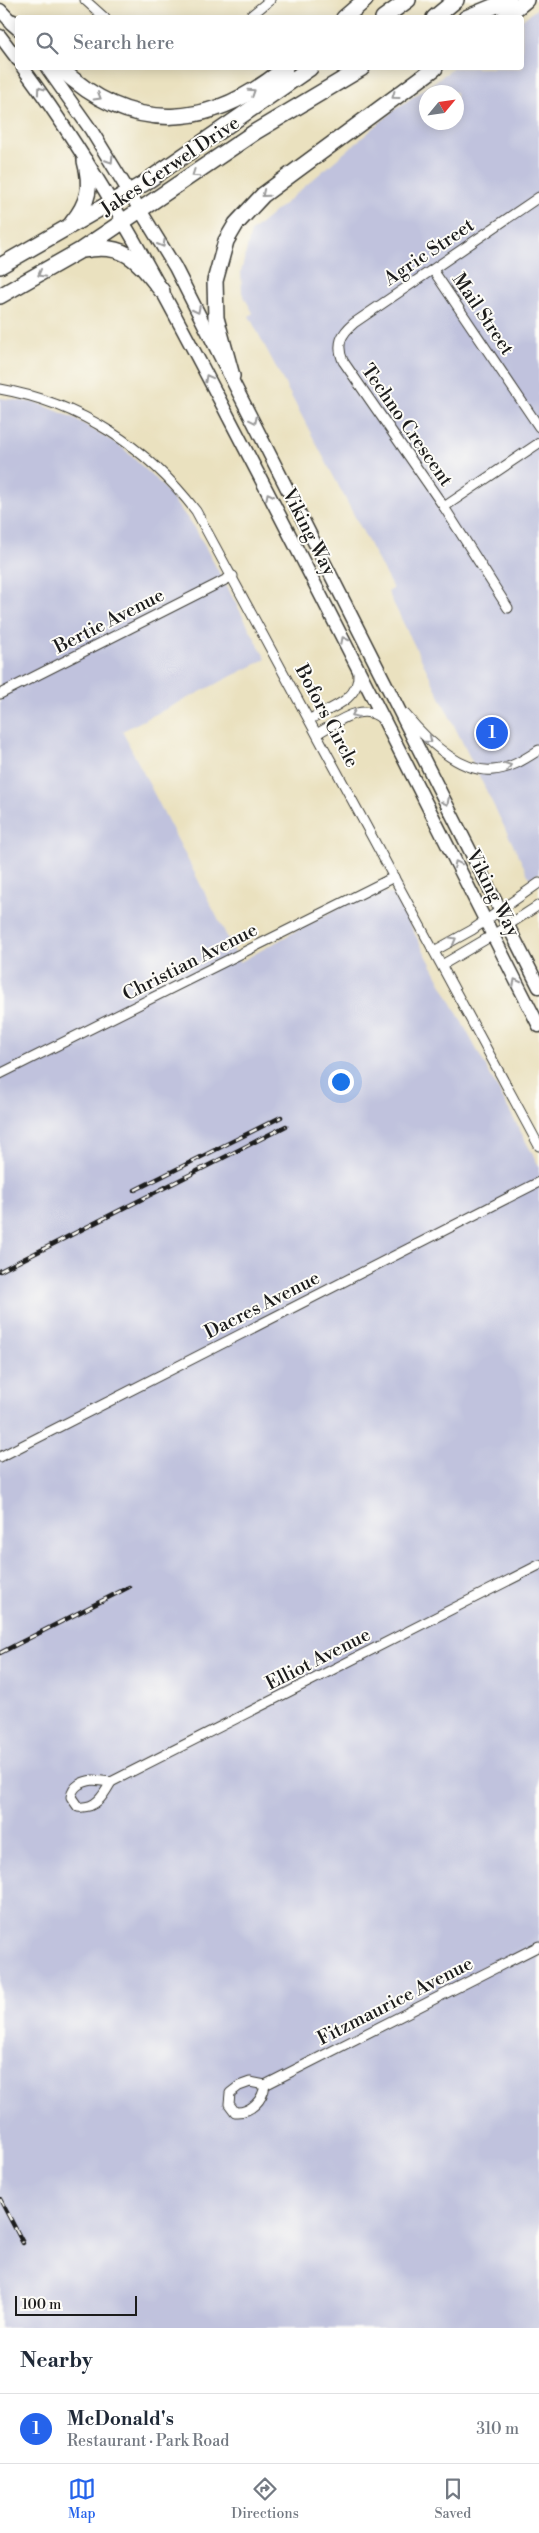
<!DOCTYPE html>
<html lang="en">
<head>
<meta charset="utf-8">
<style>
  body { margin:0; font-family:"Libre Bodoni",serif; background:#f2f2f3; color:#1f2937 }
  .compass { position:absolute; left:419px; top:85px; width:45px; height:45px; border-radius:50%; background:#fff; box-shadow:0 2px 12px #0003; rotate:61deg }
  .scale { position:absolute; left:15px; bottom:12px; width:122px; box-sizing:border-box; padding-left:5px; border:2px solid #1c1c1c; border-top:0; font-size:14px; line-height:18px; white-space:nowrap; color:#1c1c1c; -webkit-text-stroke:4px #fdfcf7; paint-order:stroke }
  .you { position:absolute; left:340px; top:1081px; width:18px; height:18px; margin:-12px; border:4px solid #fff; border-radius:50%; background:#1a73e8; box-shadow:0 0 0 8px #1a73e833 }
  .badge { display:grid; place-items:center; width:32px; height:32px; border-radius:50%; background:#2563eb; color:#fff; font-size:16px; font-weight:700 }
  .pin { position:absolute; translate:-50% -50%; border:2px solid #fff; box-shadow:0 1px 5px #0006 }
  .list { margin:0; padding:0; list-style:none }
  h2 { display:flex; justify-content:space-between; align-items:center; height:65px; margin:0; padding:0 20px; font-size:21px }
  h2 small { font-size:16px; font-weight:400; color:#747a83 }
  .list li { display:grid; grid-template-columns:32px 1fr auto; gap:15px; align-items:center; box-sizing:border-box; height:70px; padding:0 20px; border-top:1px solid #e0e1e3 }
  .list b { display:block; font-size:19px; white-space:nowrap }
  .list p { margin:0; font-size:16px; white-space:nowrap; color:#747a83 }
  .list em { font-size:16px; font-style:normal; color:#747a83 }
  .icon { flex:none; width:28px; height:28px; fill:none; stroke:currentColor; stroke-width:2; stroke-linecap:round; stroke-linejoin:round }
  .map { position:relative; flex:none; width:539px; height:2328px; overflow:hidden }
  .search { position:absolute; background:#fff; box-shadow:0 2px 12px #0003; left:15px; right:15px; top:15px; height:55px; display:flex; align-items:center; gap:12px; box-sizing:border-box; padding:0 18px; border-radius:5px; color:#747a83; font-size:19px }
  .sheet { height:135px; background:#fff }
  nav { display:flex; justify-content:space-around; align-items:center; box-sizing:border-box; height:70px; border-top:1px solid #e0e1e3; background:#fff; font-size:14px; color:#747a83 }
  nav a { display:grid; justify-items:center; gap:2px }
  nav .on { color:#2563eb }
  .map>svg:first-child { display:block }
</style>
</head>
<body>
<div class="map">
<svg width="539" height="2328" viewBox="0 0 539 2328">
  <rect width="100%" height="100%" fill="#fdfcf7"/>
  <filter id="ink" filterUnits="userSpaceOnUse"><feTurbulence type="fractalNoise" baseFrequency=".02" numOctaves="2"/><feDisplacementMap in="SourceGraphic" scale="10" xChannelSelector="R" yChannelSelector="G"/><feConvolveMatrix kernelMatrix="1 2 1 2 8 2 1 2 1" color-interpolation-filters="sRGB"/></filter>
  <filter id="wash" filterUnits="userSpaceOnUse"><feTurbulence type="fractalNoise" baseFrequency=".0096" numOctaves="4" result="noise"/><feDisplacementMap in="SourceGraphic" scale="20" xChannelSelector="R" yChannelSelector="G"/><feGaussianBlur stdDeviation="1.12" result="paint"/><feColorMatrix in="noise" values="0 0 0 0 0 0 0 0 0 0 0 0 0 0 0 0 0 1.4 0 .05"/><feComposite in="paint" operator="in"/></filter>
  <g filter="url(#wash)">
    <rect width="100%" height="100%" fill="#eae1bf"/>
    <!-- industrial -->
    <g fill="#c0c2dd" fill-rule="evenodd">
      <path d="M539,7V873L530,879L388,592L393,589L249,316L253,313L242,293L241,272L251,232L397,108L454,68H522V20ZM426,92H456V122H426Z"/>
      <path d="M0,398L38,403L74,418L123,448L160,483L195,528L266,659L122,731L240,962L372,889L394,895L539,1166V2328H0Z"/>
    </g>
  </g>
  <g filter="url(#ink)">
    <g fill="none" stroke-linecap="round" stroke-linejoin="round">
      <defs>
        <g id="minor">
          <path d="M85,0L105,18"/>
          <path d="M248,18L270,0"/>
          <path d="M433,270L539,427"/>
          <path d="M0,389C80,403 147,447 196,511L539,1146"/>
          <path d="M444,507L539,443"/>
          <path d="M508,608L444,507L343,361C336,344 341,334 354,323L539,197"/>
          <path d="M0,694L233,576"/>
          <path d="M405,714C425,738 458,773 493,770C510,769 525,759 539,750"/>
          <path d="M310,719C330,708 360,700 358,673"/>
          <path d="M318,733C337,723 363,700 383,720"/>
          <path d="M434,951L472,930L539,883"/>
          <path d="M442,965L493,935L539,905"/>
          <path d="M0,1074L394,877"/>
          <path d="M0,1457L539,1182"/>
          <path d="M93,1780L111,1782C103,1796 96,1809 78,1807L71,1797C73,1785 82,1782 93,1780Z"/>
          <path d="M111,1782L539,1565"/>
          <path d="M250,2082L265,2085C263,2100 251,2113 235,2112L229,2104L230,2093L239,2086Z"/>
          <path d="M265,2085L539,1946"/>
        </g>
        <g id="secondary">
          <path d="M0,10L18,29"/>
          <path d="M0,36L18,60"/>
          <path d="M23,68C113,189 181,326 251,460C349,648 443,838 539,1026"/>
          <path d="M47,68L91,130L175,267L539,987"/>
        </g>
        <g id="trunk">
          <path d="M344,18L365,0"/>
          <path d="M383,18L408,0"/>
          <path d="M434,18L456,0"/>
          <path d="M466,18L509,0"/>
          <path d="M504,18L526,0"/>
          <path d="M12,22L18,27"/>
          <path d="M60,68C132,136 211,129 285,68"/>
          <path d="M72,223C89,202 92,186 85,161"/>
          <path d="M84,250C126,242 138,261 162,291"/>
          <path d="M0,266L143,184L310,68"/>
          <path d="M0,296L81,250L255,132L362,68"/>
          <path d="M232,376L216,318L215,281L226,241L236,224L263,195L435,68"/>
        </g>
      </defs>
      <!-- minor casing -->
      <use href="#minor" stroke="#3b3a34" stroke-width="11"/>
      <!-- secondary casing -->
      <use href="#secondary" stroke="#3b3a34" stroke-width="15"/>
      <!-- trunk casing -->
      <use href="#trunk" stroke="#3b3a34" stroke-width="18"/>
      <!-- minor -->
      <use href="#minor" stroke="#fff" stroke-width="9"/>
      <!-- secondary -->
      <use href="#secondary" stroke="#fff" stroke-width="12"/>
      <!-- trunk -->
      <use href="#trunk" stroke="#fff" stroke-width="15"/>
      <defs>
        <g id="rail">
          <path d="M135,1190L281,1117"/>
          <path d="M0,1271L286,1126"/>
          <path d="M0,1653L129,1587"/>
          <path d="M0,2199L23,2243"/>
        </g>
      </defs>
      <!-- rail casing -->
      <use href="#rail" stroke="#1c1c1c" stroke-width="4.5"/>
      <!-- rail -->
      <use href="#rail" stroke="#fdfcf7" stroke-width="2.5" stroke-dasharray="8" stroke-linecap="butt"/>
    </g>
    <!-- one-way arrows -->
    <defs><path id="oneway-chevron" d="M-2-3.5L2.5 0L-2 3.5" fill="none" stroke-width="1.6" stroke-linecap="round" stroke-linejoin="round" transform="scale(1.25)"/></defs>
    <g stroke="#999">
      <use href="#oneway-chevron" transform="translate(40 90) rotate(-126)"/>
      <use href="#oneway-chevron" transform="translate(252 92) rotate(-33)"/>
      <use href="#oneway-chevron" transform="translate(395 96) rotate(144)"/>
      <use href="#oneway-chevron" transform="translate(98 97) rotate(30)"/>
      <use href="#oneway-chevron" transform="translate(110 160) rotate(58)"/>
      <use href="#oneway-chevron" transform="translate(195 174) rotate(146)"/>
      <use href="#oneway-chevron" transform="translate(265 194) rotate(141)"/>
      <use href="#oneway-chevron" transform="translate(162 244) rotate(60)"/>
      <use href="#oneway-chevron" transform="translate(41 274) rotate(151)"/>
      <use href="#oneway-chevron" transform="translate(197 310) rotate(63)"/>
      <use href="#oneway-chevron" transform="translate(208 378) rotate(-118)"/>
      <use href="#oneway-chevron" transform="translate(254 420) rotate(64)"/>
      <use href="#oneway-chevron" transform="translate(269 496) rotate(-117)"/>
      <use href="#oneway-chevron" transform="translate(344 640) rotate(-117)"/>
      <use href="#oneway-chevron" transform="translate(355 714) rotate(157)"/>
      <use href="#oneway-chevron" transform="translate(429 740) rotate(39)"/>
      <use href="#oneway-chevron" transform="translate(508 766) rotate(-20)"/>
      <use href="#oneway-chevron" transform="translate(446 802) rotate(63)"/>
      <use href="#oneway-chevron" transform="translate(457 864) rotate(-116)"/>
      <use href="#oneway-chevron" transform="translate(453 940) rotate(-29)"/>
      <use href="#oneway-chevron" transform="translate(516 982) rotate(-117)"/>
    </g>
  </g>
  <g text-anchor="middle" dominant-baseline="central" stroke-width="4" stroke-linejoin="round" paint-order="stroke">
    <!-- street labels -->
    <g font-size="19" fill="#1c1c1c" stroke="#fdfcf7">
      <text transform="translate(170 166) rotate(-34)">Jakes Gerwel Drive</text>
      <text transform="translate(429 252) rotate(-34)">Agric Street</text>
      <text transform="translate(483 314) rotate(56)">Mail Street</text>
      <text transform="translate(407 425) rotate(55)">Techno Crescent</text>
      <text transform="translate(309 532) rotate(63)">Viking Way</text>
      <text transform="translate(109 621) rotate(-27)">Bertie Avenue</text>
      <text transform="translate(327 716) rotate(62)">Bofors Circle</text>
      <text transform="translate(493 893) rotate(63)">Viking Way</text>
      <text transform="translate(190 962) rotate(-27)">Christian Avenue</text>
      <text transform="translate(262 1305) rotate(-27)">Dacres Avenue</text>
      <text transform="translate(318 1659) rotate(-27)">Elliot Avenue</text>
      <text transform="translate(395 2001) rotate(-27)">Fitzmaurice Avenue</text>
    </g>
  </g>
</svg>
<svg class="compass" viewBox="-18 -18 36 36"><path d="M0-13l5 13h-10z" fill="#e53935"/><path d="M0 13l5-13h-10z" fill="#747a83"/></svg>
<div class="scale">100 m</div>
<div class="you"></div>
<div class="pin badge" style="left:492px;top:733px">1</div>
<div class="search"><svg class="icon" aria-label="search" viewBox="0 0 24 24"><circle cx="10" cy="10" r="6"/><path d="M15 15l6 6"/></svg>Search here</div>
</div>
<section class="sheet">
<h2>Nearby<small></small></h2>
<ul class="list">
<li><span class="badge">1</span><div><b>McDonald's</b><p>Restaurant · Park Road</p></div><em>310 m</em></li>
</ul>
</section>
<nav>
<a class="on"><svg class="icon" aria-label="map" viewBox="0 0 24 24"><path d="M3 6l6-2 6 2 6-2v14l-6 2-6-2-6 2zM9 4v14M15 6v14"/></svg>Map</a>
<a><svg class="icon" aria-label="directions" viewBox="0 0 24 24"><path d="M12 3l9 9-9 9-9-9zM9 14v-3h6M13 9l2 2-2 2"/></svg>Directions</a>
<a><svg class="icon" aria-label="saved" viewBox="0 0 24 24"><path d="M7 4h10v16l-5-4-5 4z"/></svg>Saved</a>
</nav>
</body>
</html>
